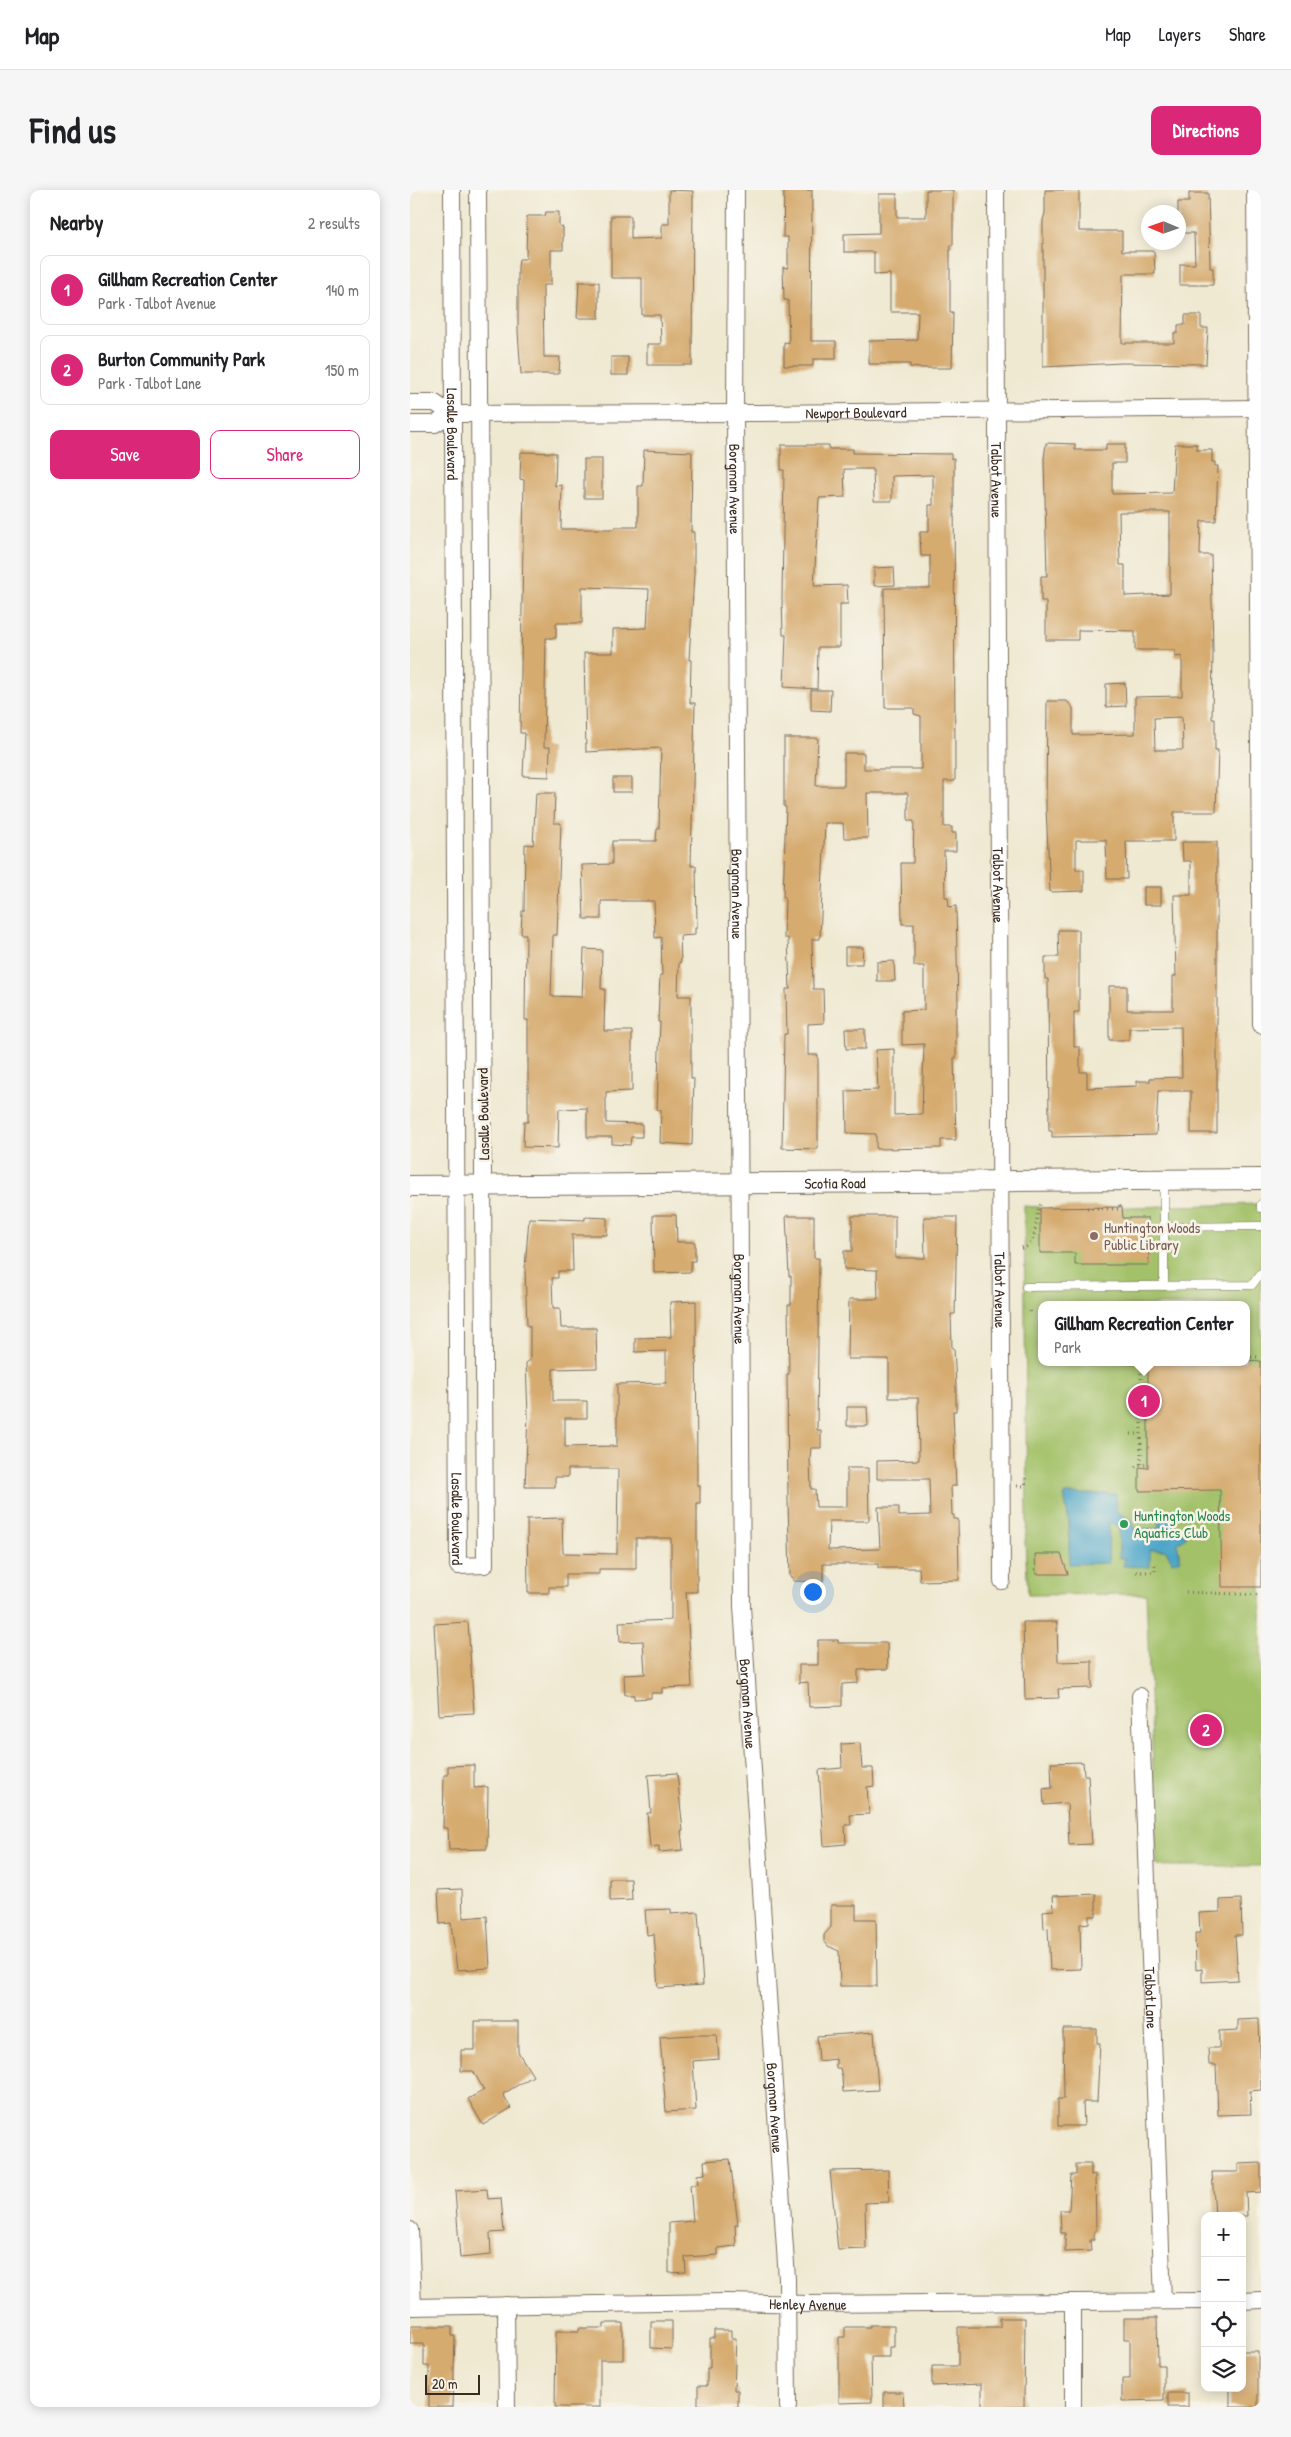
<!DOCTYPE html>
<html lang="en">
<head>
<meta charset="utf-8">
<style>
  body { margin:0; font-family:"Patrick Hand",sans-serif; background:#f6f6f6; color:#202124 }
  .controls { position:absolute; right:15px; bottom:15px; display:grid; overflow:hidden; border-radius:10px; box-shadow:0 2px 12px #0003 }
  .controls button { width:45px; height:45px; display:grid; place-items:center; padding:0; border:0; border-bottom:1px solid #e0e0e0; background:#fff; color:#202124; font:25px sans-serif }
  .compass { position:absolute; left:731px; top:15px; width:45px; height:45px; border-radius:50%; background:#fff; box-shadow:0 2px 12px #0003; rotate:272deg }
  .scale { position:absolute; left:15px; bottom:12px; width:55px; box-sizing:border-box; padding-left:5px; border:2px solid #3b2a1e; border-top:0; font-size:14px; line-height:18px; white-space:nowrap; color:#3b2a1e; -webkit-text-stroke:4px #f7f3e8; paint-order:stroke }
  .you { position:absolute; left:402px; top:1401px; width:18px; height:18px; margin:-12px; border:4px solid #fff; border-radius:50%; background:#1a73e8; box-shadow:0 0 0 8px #1a73e833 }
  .badge { display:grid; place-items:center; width:32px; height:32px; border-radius:50%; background:#db2777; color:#fff; font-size:16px; font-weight:700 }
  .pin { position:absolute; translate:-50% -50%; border:2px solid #fff; box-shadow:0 1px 5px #0006 }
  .popup { position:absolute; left:628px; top:1111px; width:212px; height:65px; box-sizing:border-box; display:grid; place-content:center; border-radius:10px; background:#fff; filter:drop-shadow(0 1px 4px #0005); font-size:16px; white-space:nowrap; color:#757577 }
  .popup b { font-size:19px; color:#202124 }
  .popup::after { content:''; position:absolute; left:50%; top:100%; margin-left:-10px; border:10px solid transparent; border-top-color:#fff }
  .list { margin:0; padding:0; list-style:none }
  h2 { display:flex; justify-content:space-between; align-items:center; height:65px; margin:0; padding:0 20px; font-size:21px }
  h2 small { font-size:16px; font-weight:400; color:#757577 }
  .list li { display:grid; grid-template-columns:32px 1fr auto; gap:15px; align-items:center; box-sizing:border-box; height:70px; margin:0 10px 10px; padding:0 10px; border:1px solid #e0e0e0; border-radius:10px }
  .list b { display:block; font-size:19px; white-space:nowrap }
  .list p { margin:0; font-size:16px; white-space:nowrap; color:#757577 }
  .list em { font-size:16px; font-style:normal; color:#757577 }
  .actions { display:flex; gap:10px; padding:15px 20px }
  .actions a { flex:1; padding:11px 0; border:1px solid #db2777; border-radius:10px; text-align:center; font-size:18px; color:#db2777 }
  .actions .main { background:#db2777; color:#fff }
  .icon { flex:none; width:28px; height:28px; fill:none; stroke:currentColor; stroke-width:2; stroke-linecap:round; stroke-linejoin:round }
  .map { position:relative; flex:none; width:851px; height:2217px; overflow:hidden; border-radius:10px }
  header { display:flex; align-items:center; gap:30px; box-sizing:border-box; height:70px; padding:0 25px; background:#fff; border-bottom:1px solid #e0e0e0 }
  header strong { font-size:24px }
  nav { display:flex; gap:28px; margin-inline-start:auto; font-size:18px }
  .intro { display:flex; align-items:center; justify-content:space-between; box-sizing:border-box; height:120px; padding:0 30px }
  h1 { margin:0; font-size:35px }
  .button { padding:12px 22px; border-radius:10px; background:#db2777; color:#fff; font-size:18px; font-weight:700 }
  main { display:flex; gap:30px; padding:0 30px }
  aside { flex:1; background:#fff; border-radius:10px; box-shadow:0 2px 12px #0003 }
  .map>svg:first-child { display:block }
</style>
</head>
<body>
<header>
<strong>Map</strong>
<nav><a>Map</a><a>Layers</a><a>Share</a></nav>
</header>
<div class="intro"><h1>Find us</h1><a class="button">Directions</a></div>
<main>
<aside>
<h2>Nearby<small>2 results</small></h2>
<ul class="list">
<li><span class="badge">1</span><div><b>Gillham Recreation Center</b><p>Park · Talbot Avenue</p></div><em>140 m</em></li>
<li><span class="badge">2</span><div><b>Burton Community Park</b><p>Park · Talbot Lane</p></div><em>150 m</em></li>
</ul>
<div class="actions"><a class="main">Save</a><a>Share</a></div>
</aside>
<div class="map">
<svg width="851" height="2217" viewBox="0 0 851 2217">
  <rect width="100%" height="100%" fill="#f7f3e8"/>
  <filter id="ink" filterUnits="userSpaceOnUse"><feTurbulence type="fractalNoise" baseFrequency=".02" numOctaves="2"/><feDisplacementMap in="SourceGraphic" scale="10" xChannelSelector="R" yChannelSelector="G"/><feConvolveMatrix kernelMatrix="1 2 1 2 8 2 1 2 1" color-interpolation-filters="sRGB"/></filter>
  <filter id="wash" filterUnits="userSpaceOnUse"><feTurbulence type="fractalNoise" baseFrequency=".0096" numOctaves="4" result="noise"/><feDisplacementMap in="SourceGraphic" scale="20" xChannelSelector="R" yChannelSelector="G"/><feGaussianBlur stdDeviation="1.12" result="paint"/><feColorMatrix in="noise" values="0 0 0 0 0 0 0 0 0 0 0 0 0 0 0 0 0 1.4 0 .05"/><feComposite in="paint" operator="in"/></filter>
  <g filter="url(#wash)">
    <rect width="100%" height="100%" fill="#efe9d2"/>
    <!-- green -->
    <path fill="#a3c169" stroke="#6f7644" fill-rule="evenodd" d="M851,1014V1676H747L736,1404L618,1405L615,1352L617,1332L614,1016L629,1017L630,1019ZM632,1115H836V1172H632Z"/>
    <!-- water -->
    <path fill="#4ba5c8" stroke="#436873" d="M654,1304H706V1321L723,1331V1338L749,1339L750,1327L760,1328L765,1338L777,1346L767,1354L771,1370L762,1372L756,1360H740V1377L713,1376L715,1368H709V1339L702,1333H699L698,1373L659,1374V1334Z"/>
    <g id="blocks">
      <!-- building -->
      <g fill="#d6ab70" fill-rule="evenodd">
        <path d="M259,0L283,1L282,175H237V154H251L250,125H232V88H201V26H221V49L252,48V34H259Z"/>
        <path d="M374,0H402L401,151H426V169H403V176H374V152L379,153L378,110H374L373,77L378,78V47H373Z"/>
        <path d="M516,0H543V55H540V122H543L542,178H509L500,177V174H459V151L507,150L508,122H480V84L464,85V62H434V44L469,43V4H487V27H516Z"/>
        <path d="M635,0H669V41H712V61H744L745,84H713L712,153H764V143H768V135H775V125H791V138H798L796,174L712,173L633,177V30L635,23Z"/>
        <path d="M779,3H798L800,74V78H803V95H770V74H785L784,43H768V12H779Z"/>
        <path d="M136,22H149V36L153,37V60H141V95H133V100L134,167H150L149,184H111L108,141V78L109,69H116L117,26H135Z"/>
        <path d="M169,92H189V128H167Z"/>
        <rect x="201" y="167" width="17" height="18"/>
        <path d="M636,253L665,254V260H696V254H715V273H702V304L762,303L765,254H787V260H802V272H805V276H808L806,331H791L790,365H801L803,462L802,529H805V560H808L806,622H764V651H716L717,689H697L696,650H666V680H674V701L640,702L636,618L637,511H657L663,518V545L725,544V507L772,506V466L765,467V460H725V441L668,440V450H636V411H631V386H637L634,269ZM709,322H760V404L715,406V375H710ZM772,527L773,560H745L744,528Z"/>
        <path d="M371,255H419V259H443V263L541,264V269L544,268L545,591H534V637H542V643H546V661H534L535,707H538L539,717L546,716L548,817H546V868H544L546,950H531V958L466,959V944L437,943L436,901L468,900L466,860L484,859V925L512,924L514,854L492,855V821L514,820V776H504V734H492L491,673H503L504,631H498V603H457L458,648H434L433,633H415L410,749H402L403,799H413L414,833L398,834V865H408V959L372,958L374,844H377L376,799H380L378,748H374L375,707H373L376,617H374V548H408L406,596H434V563H454V579H511V526L504,524V518H475L474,398H520V366H511L510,342H519V315H523V285L482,286V311H464L463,279H434L435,307L409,308L404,396L437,395L438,414H430V457H408L407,499L374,497L376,445H373L372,408L374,280H371Z"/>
        <path d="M234,260L282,262L281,342H284V385L279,470H281L280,513H285L281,676H286L287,738H285V745L270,746L271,772H269L268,806H281V888L284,889L282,955L250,953L251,920H247L250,832H248L250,785H252L251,747L245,748L244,711H191V729H174L172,675L202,674V651H246L247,639H249L251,558L176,562L174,463H203V439L237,438L239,399L172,397V433H146V448H136L134,557H140L139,587L113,586L115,543H110L114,290L110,289L111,262L146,263L145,296L152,295L151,339H205V337H228V296H233Z"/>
        <rect x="174" y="269" width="18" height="39"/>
        <path d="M484,377L485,395L464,396V378Z"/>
        <path d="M715,493L716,516L696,517V494Z"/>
        <path d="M401,500H421L420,521L401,520Z"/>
        <rect x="203" y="588" width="19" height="14"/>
        <path d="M126,603H145L144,633H151L147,745H143L141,806L172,807L174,759L192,760L191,799H195L194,841H222V901L196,902V933L232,934V947H221L220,955L202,954V947H177V918L149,919L148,958L113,957L114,932H118V830H115L116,744H111L112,721H114L115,654L123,655Z"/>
        <path d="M772,652H807V943H781V901H748L746,945L642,947V941H639L638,789H635V767H649L648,740H669V822H664V857H670V882H677V898L727,896V891H740V888L772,887L771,837L719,838V850H699V796H717V820H763V786H766L764,705H781V671H773Z"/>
        <rect x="734" y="697" width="17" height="18"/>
        <path d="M435,757H453L452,774H435Z"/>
        <path d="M484,771L485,791H467V772Z"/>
        <path d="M435,839H455V859H436Z"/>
        <path d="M712,1017L713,1028H738L739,1075H665V1063H630V1018Z"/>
        <path d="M243,1025H266L267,1052H285V1071H281V1082L244,1083Z"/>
        <path d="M376,1026H404V1068H409L407,1240H411V1258H401L400,1269L401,1299H405L406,1317H437V1278H458L459,1331H419L418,1360L470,1359L468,1317H489V1326L520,1325L519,1289H467V1271L509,1270L508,1208H479V1169H438L439,1109H468L467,1080L434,1079V1061H442V1026H485V1068H515L514,1027H547L545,1124H541L542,1158H544L546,1195V1221H543L546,1296H541L542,1325H544V1329H548L549,1390L510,1391L509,1378H468V1374H413V1392L383,1391V1387H380L378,1311L377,1184H379L378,1115H381V1086H379Z"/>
        <path d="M175,1027L197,1028V1045H162L163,1081H148V1088H142L143,1118H150L151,1138H186L187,1178L143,1179V1211H177V1228H155V1257L207,1256V1194L256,1193V1161L225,1162V1148L261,1147L260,1112L286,1111L287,1296H290V1313H287V1402H276L282,1497L252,1498V1503H241V1508L224,1509V1505H215L214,1485L235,1484L233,1451L210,1452L209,1432L261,1430V1348H226V1379H189V1384H156V1397H139V1403H118L117,1329L152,1328L153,1363L207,1364L208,1279H158V1287H145V1297H115L118,1225L116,1173L120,1170V1136H117L115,1078L119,1028L175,1030Z"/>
        <path d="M836,1170L851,1171V1397H812L810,1300L729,1301V1277L738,1278V1172H836Z"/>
        <path d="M437,1217H457L458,1236H437Z"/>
        <path d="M625,1364H651L658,1384H626Z"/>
        <path d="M58,1432L64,1523L29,1525L24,1434Z"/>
        <path d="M613,1432H647L648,1472L682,1471V1498L648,1499L649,1508L615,1509Z"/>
        <path d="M408,1450H428V1453H477L478,1479L448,1480V1493L432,1494V1516L399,1517L398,1492L389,1493V1475H408Z"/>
        <path d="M450,1553L452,1578H463L464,1596L457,1597L459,1624L440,1625L441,1635H435L436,1654L414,1656L409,1580L432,1578L431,1554Z"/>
        <path d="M673,1572L674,1585H678L682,1654L659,1655L657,1613L634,1615L633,1599L642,1598L641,1573Z"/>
        <path d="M64,1575V1598L78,1597L77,1659L39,1660L38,1638H33L34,1585H38V1576Z"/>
        <path d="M267,1583L273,1641H271L273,1660L249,1662V1656L240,1657L237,1623H241L238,1585Z"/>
        <path d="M200,1689H221L222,1710L200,1711Z"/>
        <path d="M52,1699L53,1728L77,1726L80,1778L47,1780L41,1733L30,1734L28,1700Z"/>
        <path d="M686,1704V1726H679V1733L670,1734L671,1779L640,1780L638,1738L634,1739L633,1721L644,1720L643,1706Z"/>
        <path d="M831,1709L832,1745H825L828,1790L792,1792V1779L786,1780L785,1743H790L789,1723L810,1722V1710Z"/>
        <path d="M421,1715H446V1729H466L467,1796H430L429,1761L418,1756L414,1751V1745L421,1737Z"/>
        <path d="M261,1719V1724L288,1722L293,1795L248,1798L244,1744L237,1745L235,1720Z"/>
        <path d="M849,1829L851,1900L840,1901L841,1924L808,1925L806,1875H799L798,1858H809V1841L828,1840V1830Z"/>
        <path d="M65,1831H108V1862L123,1886L93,1904L101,1918L73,1935L58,1909L74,1900L63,1881H51V1860H65Z"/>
        <path d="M653,1839H687V1853H690L687,1912H673L674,1936H648V1909H654Z"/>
        <path d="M464,1842L468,1900L433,1902L432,1887L430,1878H426V1869L409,1871L407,1846Z"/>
        <path d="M282,1845H307L309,1869L283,1871L286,1920L256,1922L250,1847Z"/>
        <path d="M320,1969L328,2035H325L326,2056L308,2058V2065L275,2067L276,2082L259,2083V2033L283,2031L280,1995L288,1994L287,1985L295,1984L294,1971Z"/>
        <path d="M851,1973V2002L836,2003L837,2026H805L802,1982H828V1974Z"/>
        <path d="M666,1974H681V1985L685,1984L686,2041H684V2050H680L681,2061L655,2062V2043H651L650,2020H659L661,1985H666Z"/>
        <path d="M478,1980L479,2012L455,2013L456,2059L428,2060L420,1981Z"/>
        <path d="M77,1999L78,2009L91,2008L94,2042L80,2043L81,2065L50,2068L45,2001Z"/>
        <path d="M590,2128H615L614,2217H572V2194L522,2196V2176H548V2137H590Z"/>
        <path d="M714,2128H747L748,2175H754V2210L712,2211V2189H720V2149H714Z"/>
        <path d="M241,2131H262V2159L241,2158Z"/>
        <path d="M194,2133H213V2170H190V2217H145L146,2141H169V2138H194Z"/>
        <path d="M460,2135H484V2157H479V2167H461L462,2212L429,2213V2147H435V2137H460Z"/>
        <path d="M0,2136H42V2146H45L43,2217H19V2176H14V2154H0Z"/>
        <path d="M304,2140H321V2148H326L324,2200H328V2217H297V2215H288V2196H297V2178H300V2148H304Z"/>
        <path d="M832,2161H848V2217H820V2198H832Z"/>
        <path d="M474,2202H493L494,2217H474Z"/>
        <rect x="758" y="2203" width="20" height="14"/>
      </g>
    </g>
  </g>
  <g filter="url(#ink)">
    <use href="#blocks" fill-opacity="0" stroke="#7a6d5d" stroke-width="1"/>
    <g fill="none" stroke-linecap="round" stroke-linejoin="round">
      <defs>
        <g id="service">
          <path d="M754,991V1096"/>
          <path d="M851,1014V1018"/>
          <path d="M753,1037L851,1036"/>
          <path d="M616,1097L842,1095L851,1083"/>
        </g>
        <g id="minor">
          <path id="s1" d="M42,0L48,1376L75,1375L68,0"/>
          <path id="s2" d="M326,0L325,223L332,1416L377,2089L378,2217"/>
          <path id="s3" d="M586,0L592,1391"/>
          <path d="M845,0L851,835"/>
          <path d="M0,213H25L41,224L25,234H0"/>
          <path id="s4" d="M41,224L348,223L851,218"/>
          <path id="s5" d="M730,1506L753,2111"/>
          <path d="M0,2040L3,2117"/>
          <path d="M832,2111L851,2110"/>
          <path d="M96,2115L97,2217"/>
          <path id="s6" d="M0,2117L317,2112L398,2114L795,2111"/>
          <path d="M663,2217V2112"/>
        </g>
        <g id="tertiary">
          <path id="s7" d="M0,996L851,989"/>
        </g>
      </defs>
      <!-- service casing -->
      <use href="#service" stroke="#7a6d5d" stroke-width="9"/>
      <!-- minor casing -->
      <use href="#minor" stroke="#7a6d5d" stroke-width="18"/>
      <!-- tertiary casing -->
      <use href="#tertiary" stroke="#7a6d5d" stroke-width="22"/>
      <!-- path -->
      <g stroke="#7a6d5d" stroke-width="3" stroke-dasharray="1 4" stroke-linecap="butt">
        <path d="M677,1018L709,1019L710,1013"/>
        <path d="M611,1058C630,1057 623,1025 631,1014"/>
        <path d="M620,1121L621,1125"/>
        <path d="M836,1167H851"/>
        <path d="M721,1173L731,1174"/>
        <path d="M721,1244H731"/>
        <path d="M731,1274V1172"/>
        <path d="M725,1277L731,1274L738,1275"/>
        <path d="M607,1296H615L616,1288"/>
        <path d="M726,1382H745V1375"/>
        <path d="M776,1402L851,1405"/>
      </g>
      <!-- service -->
      <use href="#service" stroke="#fff" stroke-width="8"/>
      <!-- minor -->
      <use href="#minor" stroke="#fff" stroke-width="16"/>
      <!-- tertiary -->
      <use href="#tertiary" stroke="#fff" stroke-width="20"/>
    </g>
  </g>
  <!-- markers -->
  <circle fill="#8d6e63" stroke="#f7f3e8" stroke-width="2" cx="684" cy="1046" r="5"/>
  <circle fill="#2e9e5b" stroke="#f7f3e8" stroke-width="2" cx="714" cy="1334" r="5"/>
  <g text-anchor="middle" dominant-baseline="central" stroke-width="5" stroke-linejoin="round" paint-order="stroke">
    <!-- street labels -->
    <g font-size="15" fill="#3b2a1e" stroke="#f7f3e8">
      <text stroke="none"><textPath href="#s4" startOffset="405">Newport Boulevard</textPath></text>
      <text stroke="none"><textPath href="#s1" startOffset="244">Lasalle Boulevard</textPath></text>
      <text stroke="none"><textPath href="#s3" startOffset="290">Talbot Avenue</textPath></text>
      <text stroke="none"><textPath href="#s2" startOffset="299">Borgman Avenue</textPath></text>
      <text stroke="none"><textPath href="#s3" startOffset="695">Talbot Avenue</textPath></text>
      <text stroke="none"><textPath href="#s2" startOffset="704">Borgman Avenue</textPath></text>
      <text transform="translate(73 924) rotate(-91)">Lasalle Boulevard</text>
      <text stroke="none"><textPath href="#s7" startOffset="425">Scotia Road</textPath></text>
      <text stroke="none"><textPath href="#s3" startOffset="1100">Talbot Avenue</textPath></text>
      <text stroke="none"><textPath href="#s2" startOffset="1109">Borgman Avenue</textPath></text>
      <text stroke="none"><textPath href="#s1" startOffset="1329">Lasalle Boulevard</textPath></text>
      <text stroke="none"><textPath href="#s2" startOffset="1514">Borgman Avenue</textPath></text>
      <text stroke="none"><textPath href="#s5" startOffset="302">Talbot Lane</textPath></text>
      <text stroke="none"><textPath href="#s2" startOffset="1919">Borgman Avenue</textPath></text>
      <text stroke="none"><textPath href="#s6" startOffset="398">Henley Avenue</textPath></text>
    </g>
    <!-- education labels -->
    <g font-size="15" fill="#785e54" stroke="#f7f3e8" text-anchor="start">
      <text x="694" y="1037">Huntington Woods<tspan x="694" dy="17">Public Library</tspan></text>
    </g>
    <!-- leisure labels -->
    <g font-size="15" fill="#27864d" stroke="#f7f3e8" text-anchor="start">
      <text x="724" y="1325">Huntington Woods<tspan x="724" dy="17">Aquatics Club</tspan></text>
    </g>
  </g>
</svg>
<div class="controls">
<button>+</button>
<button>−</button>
<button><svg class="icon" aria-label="locate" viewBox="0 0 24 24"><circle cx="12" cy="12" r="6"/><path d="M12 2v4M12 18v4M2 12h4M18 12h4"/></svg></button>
<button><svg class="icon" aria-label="layers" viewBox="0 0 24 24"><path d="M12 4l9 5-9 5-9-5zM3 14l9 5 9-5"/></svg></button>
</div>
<svg class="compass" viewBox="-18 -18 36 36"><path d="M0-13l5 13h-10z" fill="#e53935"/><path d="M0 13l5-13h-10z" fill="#757577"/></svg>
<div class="scale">20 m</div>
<div class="you"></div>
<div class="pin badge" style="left:734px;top:1211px">1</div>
<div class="popup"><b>Gillham Recreation Center</b>Park</div>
<div class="pin badge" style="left:796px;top:1540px">2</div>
</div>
</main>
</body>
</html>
